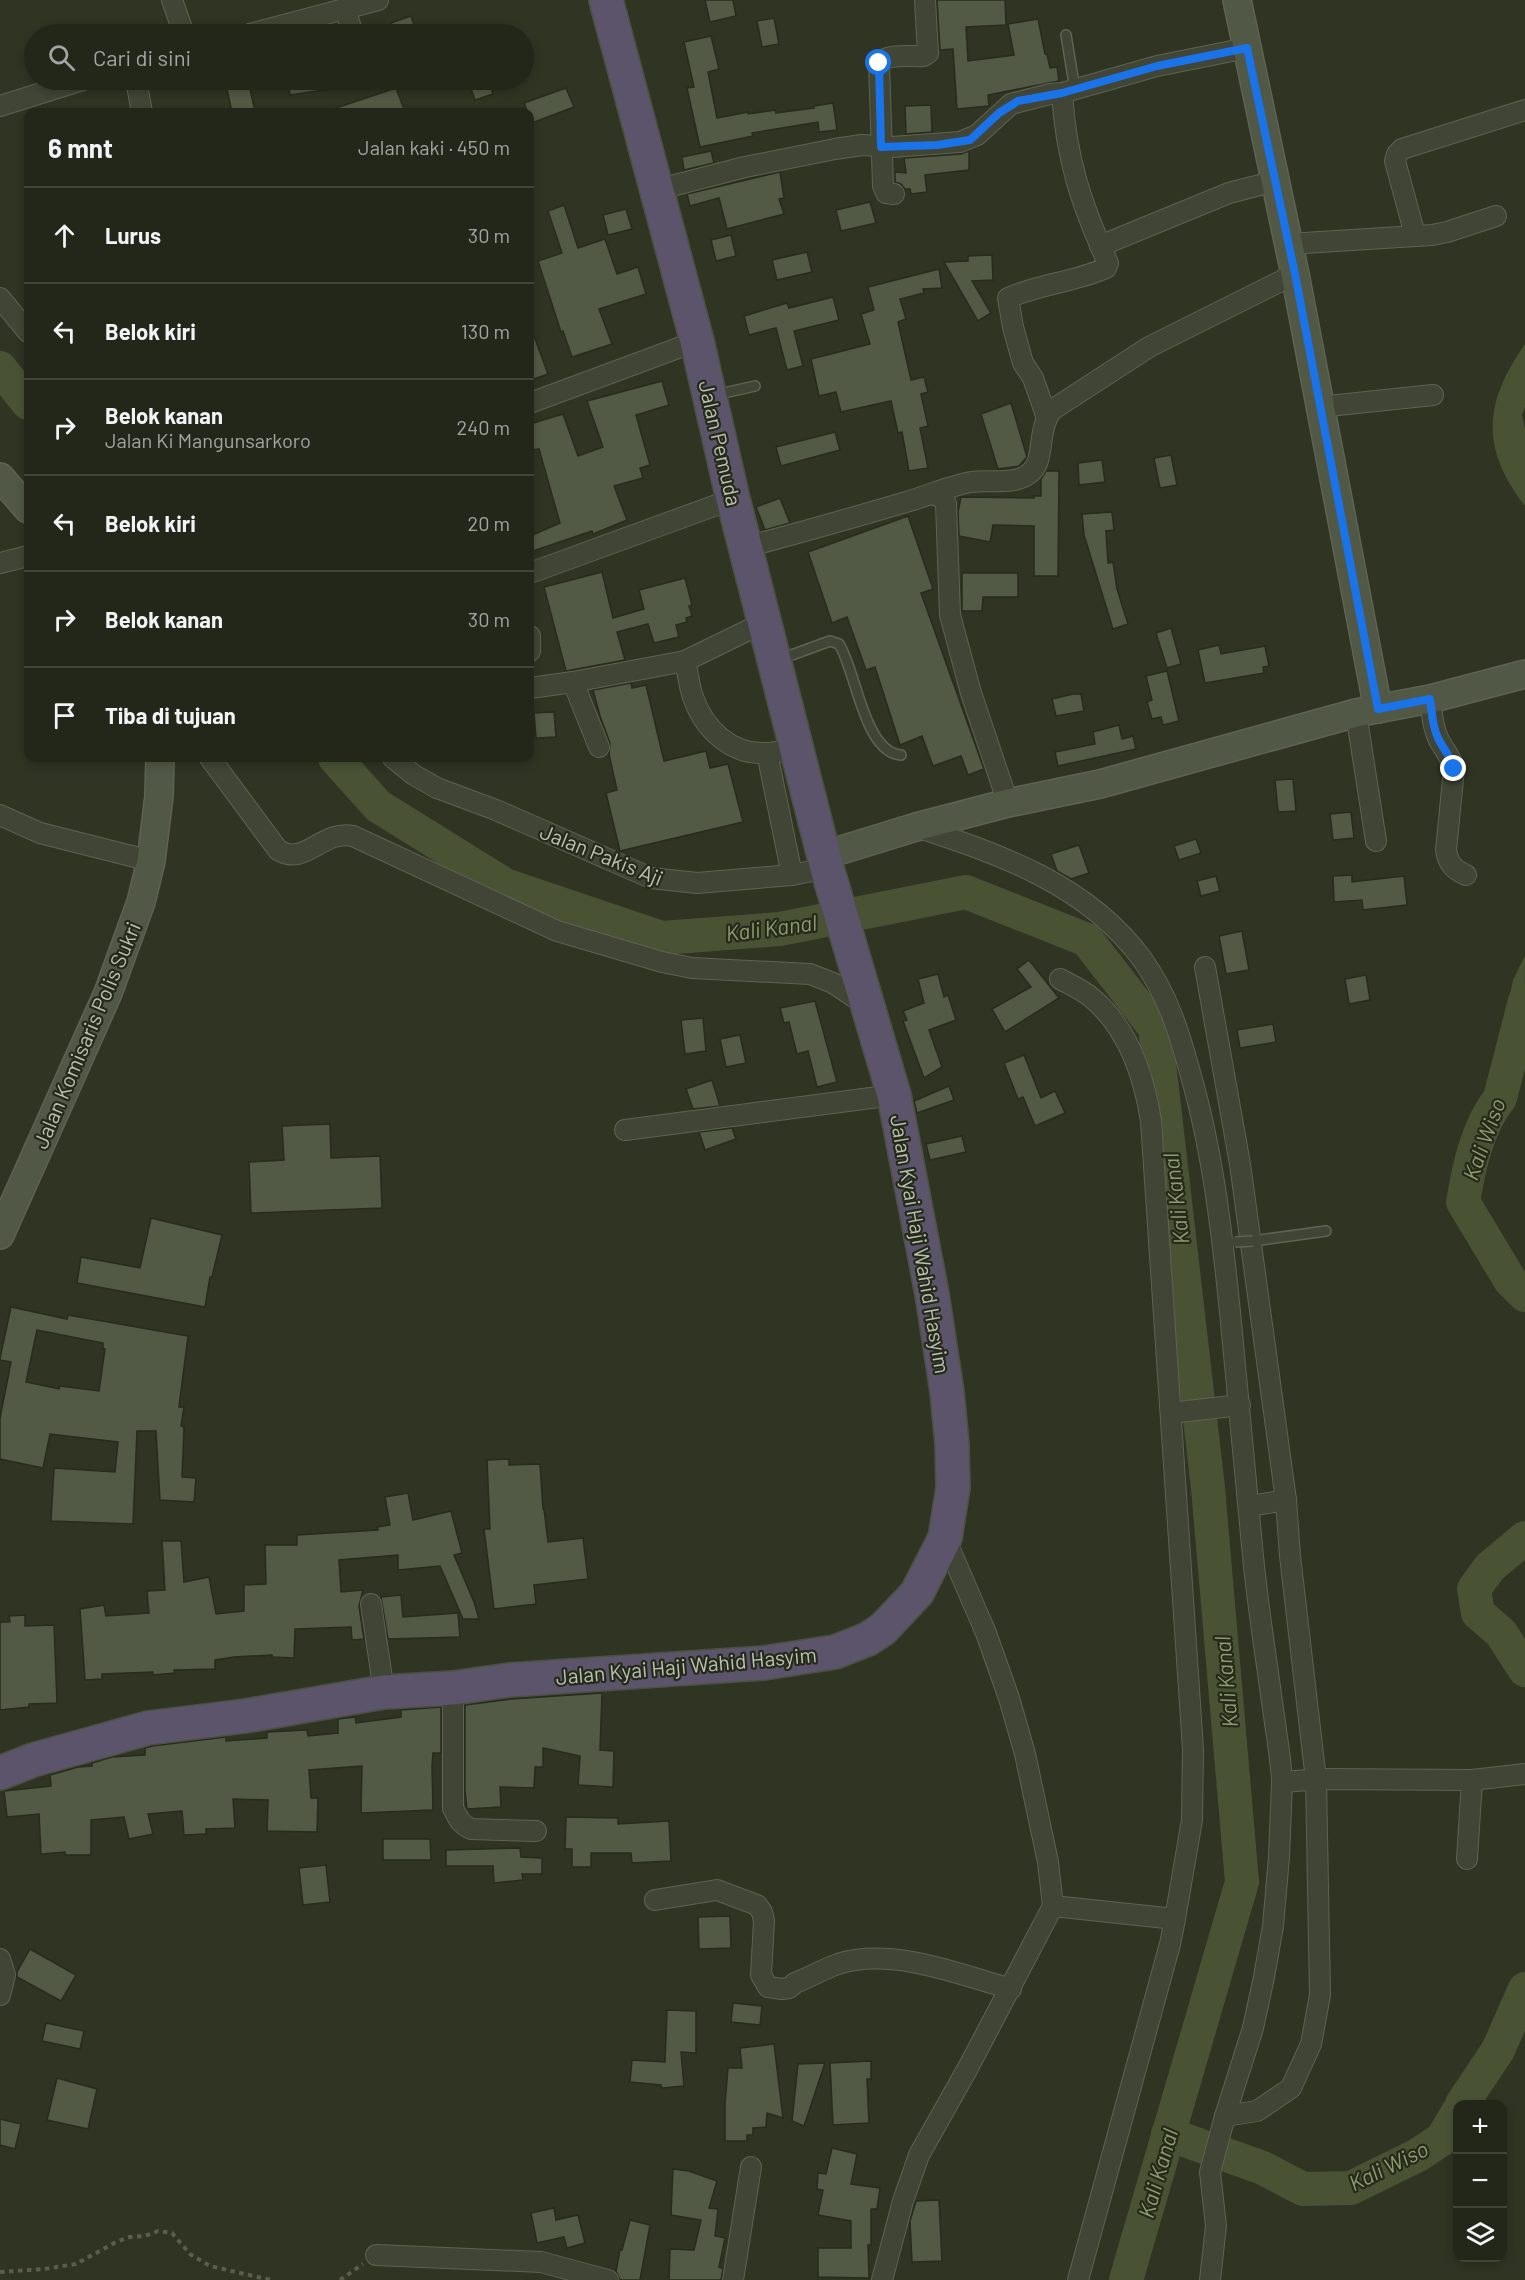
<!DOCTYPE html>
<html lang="id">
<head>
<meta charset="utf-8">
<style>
  body { margin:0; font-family:Barlow,sans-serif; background:#2b2f23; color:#f1f3f6 }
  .controls { position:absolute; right:18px; bottom:18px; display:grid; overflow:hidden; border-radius:12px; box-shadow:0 3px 9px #0003 }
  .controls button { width:54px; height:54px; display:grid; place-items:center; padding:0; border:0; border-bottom:2px solid #404439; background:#23271a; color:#f1f3f6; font:30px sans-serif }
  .stop { position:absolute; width:18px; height:18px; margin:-14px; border:4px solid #1a73e8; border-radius:50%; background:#fff }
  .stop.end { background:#1a73e8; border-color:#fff; box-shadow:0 2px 6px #0008 }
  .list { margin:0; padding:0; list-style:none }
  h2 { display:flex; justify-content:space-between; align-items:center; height:78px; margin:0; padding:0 24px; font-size:26px }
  h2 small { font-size:20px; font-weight:400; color:#a3a5a2 }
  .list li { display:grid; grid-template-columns:39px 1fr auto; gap:18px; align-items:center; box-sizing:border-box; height:96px; padding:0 24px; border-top:2px solid #404439 }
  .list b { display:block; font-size:22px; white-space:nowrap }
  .list p { margin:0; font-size:20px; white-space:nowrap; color:#a3a5a2 }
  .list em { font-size:20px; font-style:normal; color:#a3a5a2 }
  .icon { flex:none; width:33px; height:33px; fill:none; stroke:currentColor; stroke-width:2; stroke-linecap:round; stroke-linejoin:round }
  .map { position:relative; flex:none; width:1525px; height:2280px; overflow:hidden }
  .search { position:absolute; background:#23271a; box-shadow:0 3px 9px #0003; left:24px; top:24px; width:510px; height:66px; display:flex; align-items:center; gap:15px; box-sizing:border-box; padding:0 21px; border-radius:33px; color:#a3a5a2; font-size:22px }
  .panel { position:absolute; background:#23271a; box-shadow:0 3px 9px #0003; left:24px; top:108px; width:510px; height:654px; border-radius:12px }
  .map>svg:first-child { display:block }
</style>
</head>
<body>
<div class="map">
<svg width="1525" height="2280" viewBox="0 0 1525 2280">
  <rect width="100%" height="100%" fill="#2f3423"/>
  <!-- water -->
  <g fill="#495334">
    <path d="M1525,344V407L1522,415L1525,429V506C1480,447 1484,403 1525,344Z"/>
    <path d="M1525,956L1524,1046L1514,1060L1509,1079L1508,1094L1500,1098L1494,1085L1495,1067L1513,980Z"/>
  </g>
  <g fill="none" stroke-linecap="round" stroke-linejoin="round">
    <!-- river -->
    <g stroke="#495334" stroke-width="34">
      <path d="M0,368L28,403"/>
      <path d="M335,758L378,806L505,885L662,938L780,929L966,892L1087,940L1155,1028L1208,1488L1242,1882L1126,2280"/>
      <path d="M1525,1001L1500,1098C1477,1127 1469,1167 1463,1202L1510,1280L1525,1295"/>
      <path d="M1525,1538L1490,1567L1474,1589L1478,1613L1501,1633L1525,1670"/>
      <path d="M1462,2104L1498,2050L1525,1989"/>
      <path d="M1168,2134L1263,2168L1303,2189L1351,2188L1418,2155L1442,2139L1458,2112"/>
    </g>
  </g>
  <!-- building -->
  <g fill="#525945" stroke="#272c1d" stroke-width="1.5" fill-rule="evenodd">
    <path d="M705,0H733L736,16L710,22Z"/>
    <path d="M937,0H1005L1006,25L966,27L968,61L1014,55L1008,24L1038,19L1045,54H1047L1050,68L1057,67L1059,81L988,95L989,106L957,109L953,49L940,50Z"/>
    <path d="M411,16L417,34H395L391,23Z"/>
    <path d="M774,18L779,44L762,47L757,21Z"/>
    <path d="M711,36L719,69L708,72L717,118L748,112V114L775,110L776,113L814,108V106L833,103L837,130L819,132L818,122L752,133L753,136L700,147L687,88L694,87L684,42Z"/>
    <path d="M225,80H248L255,111L232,112Z"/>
    <path d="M288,80H336L337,88L290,95Z"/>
    <path d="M468,80H489L493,94L475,100Z"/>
    <path d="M396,88L405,112H330V110Z"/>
    <path d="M566,88L574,107L532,123L524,103Z"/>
    <path d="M931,105L932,132L906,134L905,106Z"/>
    <path d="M711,151L714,163L684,170L682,157Z"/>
    <path d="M969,151V170L925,175L927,192L911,194L910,189H905L901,184L895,182V172L906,173L904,158L961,154Z"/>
    <path d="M780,172L784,198L779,199L784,214L727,229L719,198L690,206L687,194Z"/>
    <path d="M870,202L876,223L841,231L836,210Z"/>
    <path d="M564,205L578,248L605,239L617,274L638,267L646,294L599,309L612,344L572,357L563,331L561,332L538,261L562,253L548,211Z"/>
    <path d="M626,209L632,229L608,235L603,215Z"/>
    <path d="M731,235L736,256L716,261L711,240Z"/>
    <path d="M807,252L812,272L777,280L772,260Z"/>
    <path d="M992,255L993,280L972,281L991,313L978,321L944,262L968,261V256Z"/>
    <path d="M939,269L942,288L923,289L924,293L900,299L906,319L898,322L911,380L924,377L928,392L921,394L928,426L920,428L928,468L909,471L902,432L898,433L891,401L841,412L836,392L819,396L811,359L870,344L861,314L874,310L868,287Z"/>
    <path d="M833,297L839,320L794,331L803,366L787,370L776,328L749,335L744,316L787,303L789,308Z"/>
    <path d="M530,328H531L548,374L534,379L530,368Z"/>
    <path d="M662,381L669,405L636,415L650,465L640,468L643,478L614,486L627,520L593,534L592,531L530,552V536L560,523L539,449L530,450V424L563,414L578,456L603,447L587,401Z"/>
    <path d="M1011,403L1027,457L1019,466L998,469L981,414Z"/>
    <path d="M835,432L840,450L781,466L776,447Z"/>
    <path d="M1171,455L1177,485L1160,488L1154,458Z"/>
    <path d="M1102,460L1105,482L1079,485L1078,463Z"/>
    <path d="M1046,471H1059L1058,576H1034V526L993,525L990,542L959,536L958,512L961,497L1034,498V496H1041V479Z"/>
    <path d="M780,498L790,523L765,530L756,507Z"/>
    <path d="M1112,512L1114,530L1106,531L1108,563L1113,562L1117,589L1128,624L1113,629L1084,535L1082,514Z"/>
    <path d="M908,516L933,589L921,593L984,769L968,775L961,756L933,766L922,736L900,745L875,667L866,670L847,617L832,623L808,552Z"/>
    <path d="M602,572L613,618L644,609L639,590L685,578L692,605L689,606L692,616L686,618L687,622L676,625L679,637L654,643L648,624L617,632L625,660L566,671L544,587Z"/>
    <path d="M962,573H1018V597H983L982,611H962Z"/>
    <path d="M1171,628L1181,664L1167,668L1156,633Z"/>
    <path d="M1219,645L1221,654L1265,646L1269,666L1263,667L1264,673L1205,683L1198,650Z"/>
    <path d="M1167,671L1179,721L1163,725L1161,717L1152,719L1147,702L1152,700L1146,676Z"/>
    <path d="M631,683L632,688L646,685L664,761L706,751L710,768L728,764L743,822L620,851L606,793L617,790L609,754L610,743L600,716L593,690Z"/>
    <path d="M1073,694H1081L1084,711L1056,716L1052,699Z"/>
    <path d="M554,712L556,737L536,738L534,713Z"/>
    <path d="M1119,725L1122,739L1133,736L1136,749L1058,766L1055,752L1095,744L1093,732Z"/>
    <path d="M1293,779L1296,811L1278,812L1275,780Z"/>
    <path d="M1351,812L1354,838L1333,840L1330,814Z"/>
    <path d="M1196,839L1201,853L1179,860L1174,846Z"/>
    <path d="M1079,845L1089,873L1071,879L1057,871L1051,854Z"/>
    <path d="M1352,875V882L1404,876L1407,905L1363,910L1362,900L1334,902L1333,876Z"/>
    <path d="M1216,876L1220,891L1201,896L1197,881Z"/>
    <path d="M1242,931L1249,970L1226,974L1219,936Z"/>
    <path d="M1029,960L1059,998L1005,1032L992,1009L1031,987L1017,969Z"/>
    <path d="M938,974L944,997L948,995L956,1020L929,1030L942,1067L924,1078L903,1021L907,1020L903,1011L924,1003L918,979Z"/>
    <path d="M1366,975L1370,1000L1349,1004L1345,979Z"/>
    <path d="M815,1001L837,1082L817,1087L808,1051L797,1054L789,1022L784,1023L780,1008Z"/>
    <path d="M703,1018L706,1051L685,1054L681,1020Z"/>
    <path d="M1273,1024L1276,1042L1240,1048L1237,1030Z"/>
    <path d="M740,1035L746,1063L726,1067L720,1039Z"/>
    <path d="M1024,1055L1041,1098L1055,1091L1065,1113L1035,1126L1023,1097L1018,1099L1004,1063Z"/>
    <path d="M712,1080L720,1106L693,1109L686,1089Z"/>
    <path d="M949,1086L954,1100L917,1113L914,1101Z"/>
    <path d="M330,1124L331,1158L380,1156L382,1208L251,1213L249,1162L284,1160L282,1126Z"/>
    <path d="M732,1128L736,1139L705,1150L699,1132Z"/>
    <path d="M962,1136L966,1152L930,1160L926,1144Z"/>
    <path d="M151,1218L222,1235L212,1277H210L205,1307L77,1283L81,1257L140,1268Z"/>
    <path d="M11,1307L67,1319L68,1315L188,1336L179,1407H184L181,1426L184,1427L182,1477L196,1478L194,1502L160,1500L156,1431H137L133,1524L51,1521L54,1468L115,1472L118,1442L50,1434L43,1468L0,1459V1418L11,1362L0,1360V1358ZM37,1330L103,1343V1349H105L99,1391L60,1386L59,1389L26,1382Z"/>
    <path d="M509,1459V1465L540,1464L543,1509H544L548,1542L583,1538L588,1579L534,1585L536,1604L494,1609L484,1529H490L487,1460Z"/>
    <path d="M408,1493L413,1520L451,1511L462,1553L454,1555L474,1602L479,1619H463L440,1566L398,1570V1555L339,1560L341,1592L363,1590L359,1606L364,1639L352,1640L351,1627L295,1629L294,1658L272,1657V1655L234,1657L215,1660V1669L174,1670L175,1673L153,1675V1672L102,1674V1679L85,1680L80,1609L104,1605L106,1616L149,1613L147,1591L165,1590L162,1541H181L184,1582L209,1577L216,1614L244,1611V1585L266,1584L265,1545H297V1535L378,1530L377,1527L390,1525L385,1497Z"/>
    <path d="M401,1595L403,1617L458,1613L460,1637L388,1639L381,1597Z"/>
    <path d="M25,1615V1626L54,1625L57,1703L29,1704V1707L0,1710V1622H10L9,1616Z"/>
    <path d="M602,1693L600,1750L614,1751L613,1787L578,1785L580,1756L543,1748V1767H535L534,1788L500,1787L501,1807L467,1809L465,1791V1705L511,1699Z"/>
    <path d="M441,1707V1753H433L432,1767L433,1810L361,1813L362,1766L309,1770L311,1798H318L317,1832L267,1831L268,1800L233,1799L235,1828L206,1829V1834L184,1835L182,1811L148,1814L153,1834L129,1839L124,1817L91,1820V1855H65V1852L41,1854L39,1814L7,1817L4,1791L51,1786L50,1775L78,1767L92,1766V1763L112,1757L145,1755V1748L152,1746L226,1737V1741L267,1738V1732L307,1730L308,1736L338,1733V1719L355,1717L356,1723L401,1717V1710Z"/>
    <path d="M566,1817L618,1818V1824L669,1821L671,1861L632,1863L631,1853H591V1867H572V1849H565Z"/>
    <path d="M383,1839H430L431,1860H383Z"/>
    <path d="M520,1848L521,1857L542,1858V1874H522L523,1880L494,1883L493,1866H446V1850Z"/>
    <path d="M326,1865L330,1902L303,1905L299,1868Z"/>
    <path d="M730,1916L731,1948L699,1949L698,1917Z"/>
    <path d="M30,1949L76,1975L61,2001L17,1977V1972Z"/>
    <path d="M733,2003L762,2006L760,2025L731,2022Z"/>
    <path d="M667,2010L696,2011V2053L681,2052L684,2086L662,2088L661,2085L630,2082L632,2060L665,2062Z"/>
    <path d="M46,2023L84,2031L80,2049L42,2041Z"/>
    <path d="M774,2044L783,2118L767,2113L766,2127L753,2128V2135H747V2141H725V2104L728,2068H742L740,2048Z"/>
    <path d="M871,2061V2079H867L869,2123L833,2125L830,2063Z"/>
    <path d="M825,2063L804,2126L792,2121L798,2064Z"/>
    <path d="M57,2078L97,2089L88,2129L47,2120Z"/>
    <path d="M0,2119L21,2124L15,2149L0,2145Z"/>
    <path d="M832,2148L857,2154L851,2184L880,2188L877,2209H871V2245H868L869,2278L818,2277V2248H851V2221L818,2215L823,2190L817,2189L818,2173L826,2174Z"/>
    <path d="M673,2169L689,2171L717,2181L709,2208L718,2209L715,2236L725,2238L719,2267L723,2269L721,2280H669L670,2249L694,2250L701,2220L671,2215Z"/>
    <path d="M939,2200L942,2261L912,2262L910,2221L916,2201Z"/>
    <path d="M554,2208L556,2220L578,2215L585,2243L567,2248L564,2237L537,2243L531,2213Z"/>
    <path d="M630,2220L650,2225L640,2280H620L616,2271L620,2250H622Z"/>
  </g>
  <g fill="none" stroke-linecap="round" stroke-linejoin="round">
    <defs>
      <g id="lane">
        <path d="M1066,35L1075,90"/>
        <path d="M715,395L755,386"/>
        <path d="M778,660L830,641L839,644C856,670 864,753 901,755"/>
        <path d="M1253,1241L1326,1231"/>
      </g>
      <g id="street">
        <path d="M172,0L184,34"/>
        <path d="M345,9L353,34"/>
        <path d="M250,34L378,0"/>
        <path d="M136,80L142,112"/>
        <path d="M0,106L83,80"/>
        <path d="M656,190L745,167L835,149L862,145L892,147L960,142L977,135L1011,104L1050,94L1062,93"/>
        <path d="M894,194L886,193L883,186L879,63C888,53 911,57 924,56L928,53L925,0"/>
        <path d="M1415,235L1395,161L1397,154L1402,149L1525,110"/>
        <path d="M1288,244L1432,235L1447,232L1496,216"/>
        <path d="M1100,246L1229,193L1275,181"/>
        <path d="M0,298L28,332"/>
        <path d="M530,403L697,341"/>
        <path d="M1319,407L1433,395"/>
        <path d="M1047,418L1033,378L1023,363L1013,327L1008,298C1039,284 1075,282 1106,268L1108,263C1081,204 1066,158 1062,93L1157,66L1247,48"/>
        <path d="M933,494L944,499L946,504L950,615L971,693L1008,803"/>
        <path d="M746,547C799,533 852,518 906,502C927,496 949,486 971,482C990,479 1014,486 1030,473C1046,460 1036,431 1052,410L1149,347L1295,274"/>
        <path d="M0,563L28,556"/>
        <path d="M530,573L733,499"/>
        <path d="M530,636V651"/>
        <path d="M685,661C688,673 689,686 693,697C704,729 731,755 766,753C777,753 788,750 798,748"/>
        <path d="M530,688L573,682"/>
        <path d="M1430,699C1432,712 1432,726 1438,738C1443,749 1451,756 1454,769L1446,850C1448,863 1453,869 1466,875"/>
        <path d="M1356,713L1376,841"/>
        <path d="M599,747L573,682L685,661L765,622"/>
        <path d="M767,753L792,875"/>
        <path d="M210,758L278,850C306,867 322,829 353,836L557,931L662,962L692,968L810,974L833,983L866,1005"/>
        <path d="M393,758L414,775L437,788L496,810L651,878L697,883L792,875L827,868"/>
        <path d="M0,815L40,833L151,861"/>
        <path d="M916,827C1000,854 1088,885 1142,959C1168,995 1180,1035 1191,1076C1213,1153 1222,1233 1230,1312C1238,1393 1245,1475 1253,1556C1258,1609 1267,1663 1274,1716C1277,1738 1281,1760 1282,1782L1322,1779L1472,1780L1525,1774"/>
        <path d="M1205,967L1240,1164L1286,1500"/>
        <path d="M625,1130L894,1095"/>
        <path d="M1171,1413L1240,1405"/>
        <path d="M945,1538L986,1633L1009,1698L1025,1754L1048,1862L1053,1906L1175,1919L1192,1820L1193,1749L1151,1121C1144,1076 1129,1029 1092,998C1083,990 1071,985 1060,979"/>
        <path d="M371,1604L384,1692"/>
        <path d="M453,1688V1808C458,1818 460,1824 471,1829L536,1831"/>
        <path d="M1467,1859L1472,1780"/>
        <path d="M655,1900L717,1890L757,1905L762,1912L764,1921L761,1975L768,1987L782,1989L789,1988L795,1983C810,1977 824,1969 838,1964C892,1947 958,1974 1011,1989"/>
        <path d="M0,1959L5,1975L0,1995"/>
        <path d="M1225,2116L1257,2111L1291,2088L1311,2044L1320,1995L1316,1780L1290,1556L1286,1500L1250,1506"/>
        <path d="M376,2255L541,2262L608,2280"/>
        <path d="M733,2280L751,2167"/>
        <path d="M882,2280L903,2201L919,2155L969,2066L1053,1906"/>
        <path d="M1078,2280L1170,1944L1175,1919"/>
        <path d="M1210,2280L1216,2226L1210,2172L1225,2116L1253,2028L1264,1977L1273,1926L1279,1857L1282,1782"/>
      </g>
      <g id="secondary">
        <path d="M1237,0L1295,274L1378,709"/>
        <path d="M0,477L28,509"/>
        <path d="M825,855L916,827L1008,803L1100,784L1356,713L1430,699L1525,674"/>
        <path d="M0,1235L108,993L141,902L151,861L159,796L160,758"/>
      </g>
      <path id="highway" d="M0,1773L33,1760L148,1728L245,1716L384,1692L453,1688L509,1680L764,1663L835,1652L868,1639L883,1629L917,1593L945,1538L953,1488L952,1444L947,1392L932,1294L894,1095L827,868L733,499L697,341L606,0"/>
    </defs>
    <!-- lane casing -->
    <use href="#lane" stroke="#5e6354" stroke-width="12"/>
    <!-- street casing -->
    <use href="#street" stroke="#5e6354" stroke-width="22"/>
    <!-- secondary casing -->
    <use href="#secondary" stroke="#5e6354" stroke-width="30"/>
    <!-- highway casing -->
    <use href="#highway" stroke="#4b5041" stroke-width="36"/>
    <!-- path -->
    <g stroke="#5d5c4d" stroke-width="4" stroke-dasharray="4.5 4.5" stroke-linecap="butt">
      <path d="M0,2272L44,2269L76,2264L116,2242L130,2237L145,2236L158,2231L172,2233L190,2254L210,2266L271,2280"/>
      <path d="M340,2280L363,2264"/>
    </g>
    <!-- lane -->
    <use href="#lane" stroke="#404536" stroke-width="9"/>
    <!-- street -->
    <use href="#street" stroke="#404536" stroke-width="20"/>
    <!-- secondary -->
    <use href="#secondary" stroke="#515845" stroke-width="27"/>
    <!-- highway -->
    <use href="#highway" stroke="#5c546a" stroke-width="33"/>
    <defs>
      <path id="lane-bridge" d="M1235,1242L1253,1241"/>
    </defs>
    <!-- lane-bridge casing -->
    <use href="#lane-bridge" stroke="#5e6354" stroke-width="12" stroke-linecap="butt"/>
    <!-- lane-bridge -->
    <use href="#lane-bridge" stroke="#404536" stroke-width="9"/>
  </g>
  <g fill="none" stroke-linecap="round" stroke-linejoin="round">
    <!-- route -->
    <path stroke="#1a73e8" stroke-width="8" d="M879,63L881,147L937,145L970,140L999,113L1018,101L1062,93L1157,66L1247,48L1295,274L1378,709L1430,699C1432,712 1432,726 1438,738C1443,749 1451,756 1454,769"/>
  </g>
  <g text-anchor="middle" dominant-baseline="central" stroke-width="4.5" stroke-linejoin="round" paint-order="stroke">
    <!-- street labels -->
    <g font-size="21" fill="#bcc2b1" stroke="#252a1b">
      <text transform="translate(721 443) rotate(77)">Jalan Pemuda</text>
      <text transform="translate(602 854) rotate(22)">Jalan Pakis Aji</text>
      <text transform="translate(86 1035) rotate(-67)">Jalan Komisaris Polis Sukri</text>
      <text transform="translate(921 1244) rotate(80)">Jalan Kyai Haji Wahid Hasyim</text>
      <text transform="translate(686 1665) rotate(-5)">Jalan Kyai Haji Wahid Hasyim</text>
    </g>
    <!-- water labels -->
    <g font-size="22" font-style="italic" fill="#8e9c6e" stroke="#252a1b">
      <text transform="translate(771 927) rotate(-7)">Kali Kanal</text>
      <text transform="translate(1483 1139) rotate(-70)">Kali Wiso</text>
      <text transform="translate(1175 1199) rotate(-97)">Kali Kanal</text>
      <text transform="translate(1225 1682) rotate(-95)">Kali Kanal</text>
      <text transform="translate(1388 2165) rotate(-26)">Kali Wiso</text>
      <text transform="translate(1157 2173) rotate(-74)">Kali Kanal</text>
    </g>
  </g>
</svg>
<div class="controls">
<button>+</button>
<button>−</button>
<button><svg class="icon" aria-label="layers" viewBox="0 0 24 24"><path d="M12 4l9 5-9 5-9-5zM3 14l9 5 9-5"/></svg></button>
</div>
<div class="stop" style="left:879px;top:63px"></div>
<div class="stop end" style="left:1454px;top:769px"></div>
<div class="search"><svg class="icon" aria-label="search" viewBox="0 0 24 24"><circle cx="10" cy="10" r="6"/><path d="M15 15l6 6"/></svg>Cari di sini</div>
<section class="panel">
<h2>6 mnt<small>Jalan kaki · 450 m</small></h2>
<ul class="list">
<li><svg class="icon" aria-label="ahead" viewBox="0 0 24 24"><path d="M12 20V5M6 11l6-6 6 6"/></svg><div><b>Lurus</b></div><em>30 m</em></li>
<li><svg class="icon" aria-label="left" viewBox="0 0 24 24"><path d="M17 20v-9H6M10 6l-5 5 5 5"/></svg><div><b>Belok kiri</b></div><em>130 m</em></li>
<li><svg class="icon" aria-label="right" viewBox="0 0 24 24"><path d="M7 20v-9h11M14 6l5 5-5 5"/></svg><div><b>Belok kanan</b><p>Jalan Ki Mangunsarkoro</p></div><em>240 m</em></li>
<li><svg class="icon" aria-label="left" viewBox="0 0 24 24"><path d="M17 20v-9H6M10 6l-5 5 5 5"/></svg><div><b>Belok kiri</b></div><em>20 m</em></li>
<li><svg class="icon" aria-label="right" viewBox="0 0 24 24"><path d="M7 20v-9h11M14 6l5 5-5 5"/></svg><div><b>Belok kanan</b></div><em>30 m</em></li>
<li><svg class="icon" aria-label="arrive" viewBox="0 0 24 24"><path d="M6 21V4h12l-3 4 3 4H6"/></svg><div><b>Tiba di tujuan</b></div></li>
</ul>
</section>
</div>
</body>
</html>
